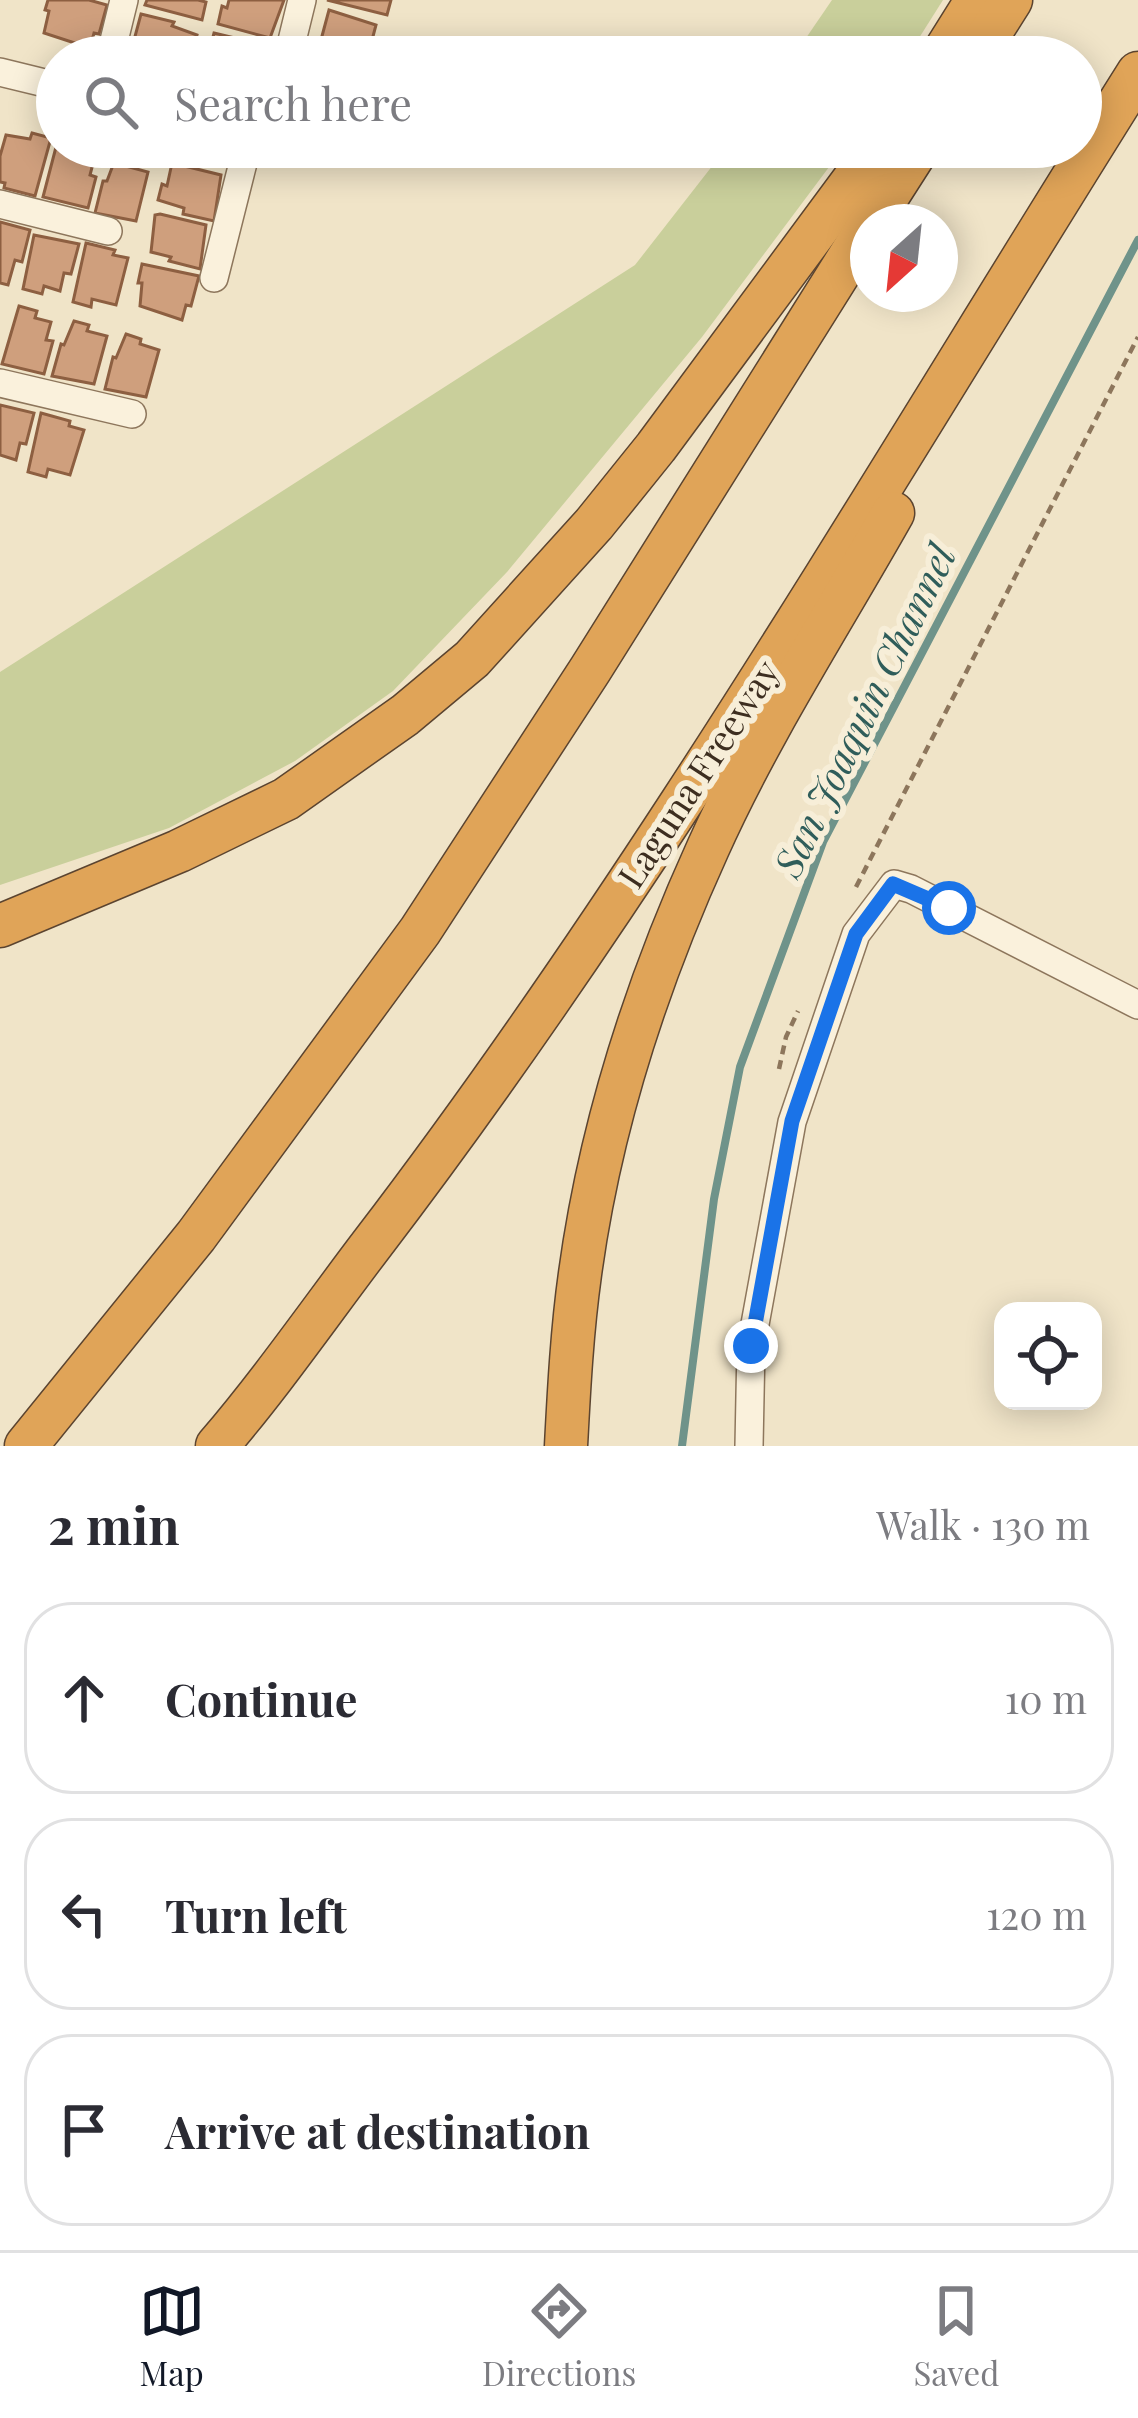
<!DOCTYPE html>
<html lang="en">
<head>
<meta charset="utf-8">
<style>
  body { margin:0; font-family:"Playfair Display",serif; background:#f2f2f3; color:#2b2b33 }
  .controls { position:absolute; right:36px; bottom:36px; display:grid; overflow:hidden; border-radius:24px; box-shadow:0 6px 30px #0003 }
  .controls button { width:108px; height:108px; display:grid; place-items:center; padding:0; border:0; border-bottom:3px solid #e1e1e2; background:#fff; color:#2b2b33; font:60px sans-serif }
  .compass { position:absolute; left:850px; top:204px; width:108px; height:108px; border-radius:50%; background:#fff; box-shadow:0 6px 30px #0003; rotate:207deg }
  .stop { position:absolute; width:36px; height:36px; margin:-27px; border:9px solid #1a73e8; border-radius:50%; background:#fff }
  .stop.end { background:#1a73e8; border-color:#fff; box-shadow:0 3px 12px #0008 }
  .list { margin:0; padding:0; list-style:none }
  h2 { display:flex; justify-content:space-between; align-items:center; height:156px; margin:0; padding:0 48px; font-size:51px }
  h2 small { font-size:39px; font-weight:400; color:#7c7c81 }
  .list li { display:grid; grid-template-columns:78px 1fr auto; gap:36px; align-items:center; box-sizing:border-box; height:192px; margin:0 24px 24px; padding:0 24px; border:3px solid #e1e1e2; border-radius:48px }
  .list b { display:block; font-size:45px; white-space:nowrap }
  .list em { font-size:39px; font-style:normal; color:#7c7c81 }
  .icon { flex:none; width:66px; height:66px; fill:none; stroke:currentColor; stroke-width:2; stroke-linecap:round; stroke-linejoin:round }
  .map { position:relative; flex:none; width:1138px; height:1446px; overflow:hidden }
  .search { position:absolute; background:#fff; box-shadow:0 6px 30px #0003; left:36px; right:36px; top:36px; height:132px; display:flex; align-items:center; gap:30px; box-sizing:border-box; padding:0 42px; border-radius:66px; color:#7c7c81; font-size:45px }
  .sheet { height:804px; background:#fff }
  nav { display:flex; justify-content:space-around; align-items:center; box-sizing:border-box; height:168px; border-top:3px solid #e1e1e2; background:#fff; font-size:33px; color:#7c7c81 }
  nav a { display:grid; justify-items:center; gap:6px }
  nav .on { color:#111827 }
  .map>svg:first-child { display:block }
</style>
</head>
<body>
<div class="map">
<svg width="1138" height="1446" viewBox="0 0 1138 1446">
  <rect width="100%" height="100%" fill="#f0e4c8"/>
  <!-- green -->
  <g fill="#c9cf9b">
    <path d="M832,0H943L907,57H793Z"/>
    <path d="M727,147H844L702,337L507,572L393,691L295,761L169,828L0,885V672L635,265Z"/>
  </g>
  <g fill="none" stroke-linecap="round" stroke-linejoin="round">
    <!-- stream -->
    <path stroke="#6f938a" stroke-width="8" d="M682,1446L714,1199L740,1067L823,842L1138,240"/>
  </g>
  <!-- building -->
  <g fill="#cf9f7d" stroke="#8d5f41" stroke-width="3">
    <path d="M48,0H89L107,5L99,34L94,33L90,48L44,33L49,11L45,10Z"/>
    <path d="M147,0H198L206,2L202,20L145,5Z"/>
    <path d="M229,0H284L270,38L218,24L222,6L227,8Z"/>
    <path d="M327,0H391L387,15Z"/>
    <path d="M329,10L376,25L371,44L379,46L376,57H344L318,51Z"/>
    <path d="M141,14L174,22L172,26L197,35L193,50L184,48L182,57L130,55Z"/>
    <path d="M214,33L272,47L270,57H214L215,53L209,52Z"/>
    <path d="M32,133L51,138L35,196L4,188L5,183L0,182V156L6,135L30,139Z"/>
    <path d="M56,147H79L77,152L95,156L90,175L96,177L88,208L43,197Z"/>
    <path d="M116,157L131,161L129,167L148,172L136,221L95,213L103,181H107Z"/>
    <path d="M172,163L221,175L214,221L183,214L184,208L158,200L162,184L167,186Z"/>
    <path d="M160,214L206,225L200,269L169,261L171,257L151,252L155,215Z"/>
    <path d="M0,222L30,230L22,262L15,260L8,285L0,283Z"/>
    <path d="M34,235L79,244L71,274L64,273L60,291L44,286L42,294L23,289Z"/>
    <path d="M86,243L115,250L113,255L128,258L116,305L92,299L91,307L73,302Z"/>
    <path d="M142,264L199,276L191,306L186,305L182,320L140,306L142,283H138Z"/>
    <path d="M19,306L37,311L35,318L51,322L46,340L53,341L44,374L2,364Z"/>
    <path d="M74,321L89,325L87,331L107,336L94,384L52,376L61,344L64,345Z"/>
    <path d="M126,334L141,339L140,344L159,350L146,397L105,389L113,357L116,358Z"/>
    <path d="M0,405L34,413L26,444L20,443L16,460L0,455Z"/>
    <path d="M41,413L70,421L69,426L84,430L70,475L48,469L46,477L28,472Z"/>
  </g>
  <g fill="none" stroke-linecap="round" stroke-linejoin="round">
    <defs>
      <g id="minor">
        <path d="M110,57L124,0"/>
        <path d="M288,57L302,0"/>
        <path d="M0,72L57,86"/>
        <path d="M0,204L108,231"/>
        <path d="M214,278L247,147"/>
        <path d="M0,383L132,414"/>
        <path d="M749,1446L751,1346L792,1122L856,934L894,884L911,889L1138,1005"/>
      </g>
      <g id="highway">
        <path d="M941,57L976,1"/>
        <path d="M975,57L1011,0"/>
        <path d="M871,222L919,147"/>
        <path d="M0,926L179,851L286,799L405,715L472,659L594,524L656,447L878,147"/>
        <path d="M26,1446L196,1236L420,931L590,670L868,227"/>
        <path d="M217,1446C272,1382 321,1311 372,1244C655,874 890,467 1138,73"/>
        <path d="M566,1446C569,1389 572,1331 580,1274C600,1127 647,982 708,848C760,732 831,623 893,513"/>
      </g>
    </defs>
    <!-- minor casing -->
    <use href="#minor" stroke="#8d765c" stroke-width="30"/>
    <!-- highway casing -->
    <use href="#highway" stroke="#5b4430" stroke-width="45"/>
    <!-- path -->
    <g stroke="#8d765c" stroke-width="4.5" stroke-dasharray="9 6" stroke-linecap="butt">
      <path d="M856,887L1138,337"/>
      <path d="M779,1069L786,1037L798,1011"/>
    </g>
    <!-- minor -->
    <use href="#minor" stroke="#faf1dc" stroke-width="27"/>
    <!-- highway -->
    <use href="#highway" stroke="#e0a458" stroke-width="42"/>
  </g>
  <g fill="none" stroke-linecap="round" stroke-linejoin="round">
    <!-- route -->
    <path stroke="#1a73e8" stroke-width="15" d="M751,1346L792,1121L856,934L893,884L949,908"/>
  </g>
  <g text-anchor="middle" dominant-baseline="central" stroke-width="12" stroke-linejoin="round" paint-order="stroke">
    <!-- street labels -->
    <g font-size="36" fill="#3d2e20" stroke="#f7eed8">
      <text transform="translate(697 773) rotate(-57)">Laguna Freeway</text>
    </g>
    <!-- water labels -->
    <g font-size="39" font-style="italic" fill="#2f5d5a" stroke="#f7eed8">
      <text transform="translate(863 710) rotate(-64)">San Joaquin Channel</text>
    </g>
  </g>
</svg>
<div class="controls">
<button><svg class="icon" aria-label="locate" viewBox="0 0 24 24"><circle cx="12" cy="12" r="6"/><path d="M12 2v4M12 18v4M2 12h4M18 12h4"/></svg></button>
</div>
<svg class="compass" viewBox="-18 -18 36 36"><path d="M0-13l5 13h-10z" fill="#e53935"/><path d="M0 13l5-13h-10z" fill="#7c7c81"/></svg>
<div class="stop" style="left:949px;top:908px"></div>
<div class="stop end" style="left:751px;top:1346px"></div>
<div class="search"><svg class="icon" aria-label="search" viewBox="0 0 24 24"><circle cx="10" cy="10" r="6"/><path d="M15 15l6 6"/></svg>Search here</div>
</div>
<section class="sheet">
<h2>2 min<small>Walk · 130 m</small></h2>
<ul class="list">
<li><svg class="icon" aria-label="ahead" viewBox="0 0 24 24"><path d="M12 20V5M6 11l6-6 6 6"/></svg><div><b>Continue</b></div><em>10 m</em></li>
<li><svg class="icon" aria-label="left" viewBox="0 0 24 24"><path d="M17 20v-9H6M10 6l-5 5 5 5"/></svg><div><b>Turn left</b></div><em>120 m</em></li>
<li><svg class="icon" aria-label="arrive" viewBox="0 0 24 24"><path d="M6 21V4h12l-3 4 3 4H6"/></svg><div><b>Arrive at destination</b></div></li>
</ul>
</section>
<nav>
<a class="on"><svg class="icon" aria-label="map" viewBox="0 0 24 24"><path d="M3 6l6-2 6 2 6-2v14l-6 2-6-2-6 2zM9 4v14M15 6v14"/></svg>Map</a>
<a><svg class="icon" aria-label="directions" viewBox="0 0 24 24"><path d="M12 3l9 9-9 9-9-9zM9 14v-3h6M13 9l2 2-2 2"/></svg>Directions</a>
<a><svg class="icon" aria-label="saved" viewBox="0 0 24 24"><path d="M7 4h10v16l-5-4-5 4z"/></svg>Saved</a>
</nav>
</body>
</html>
